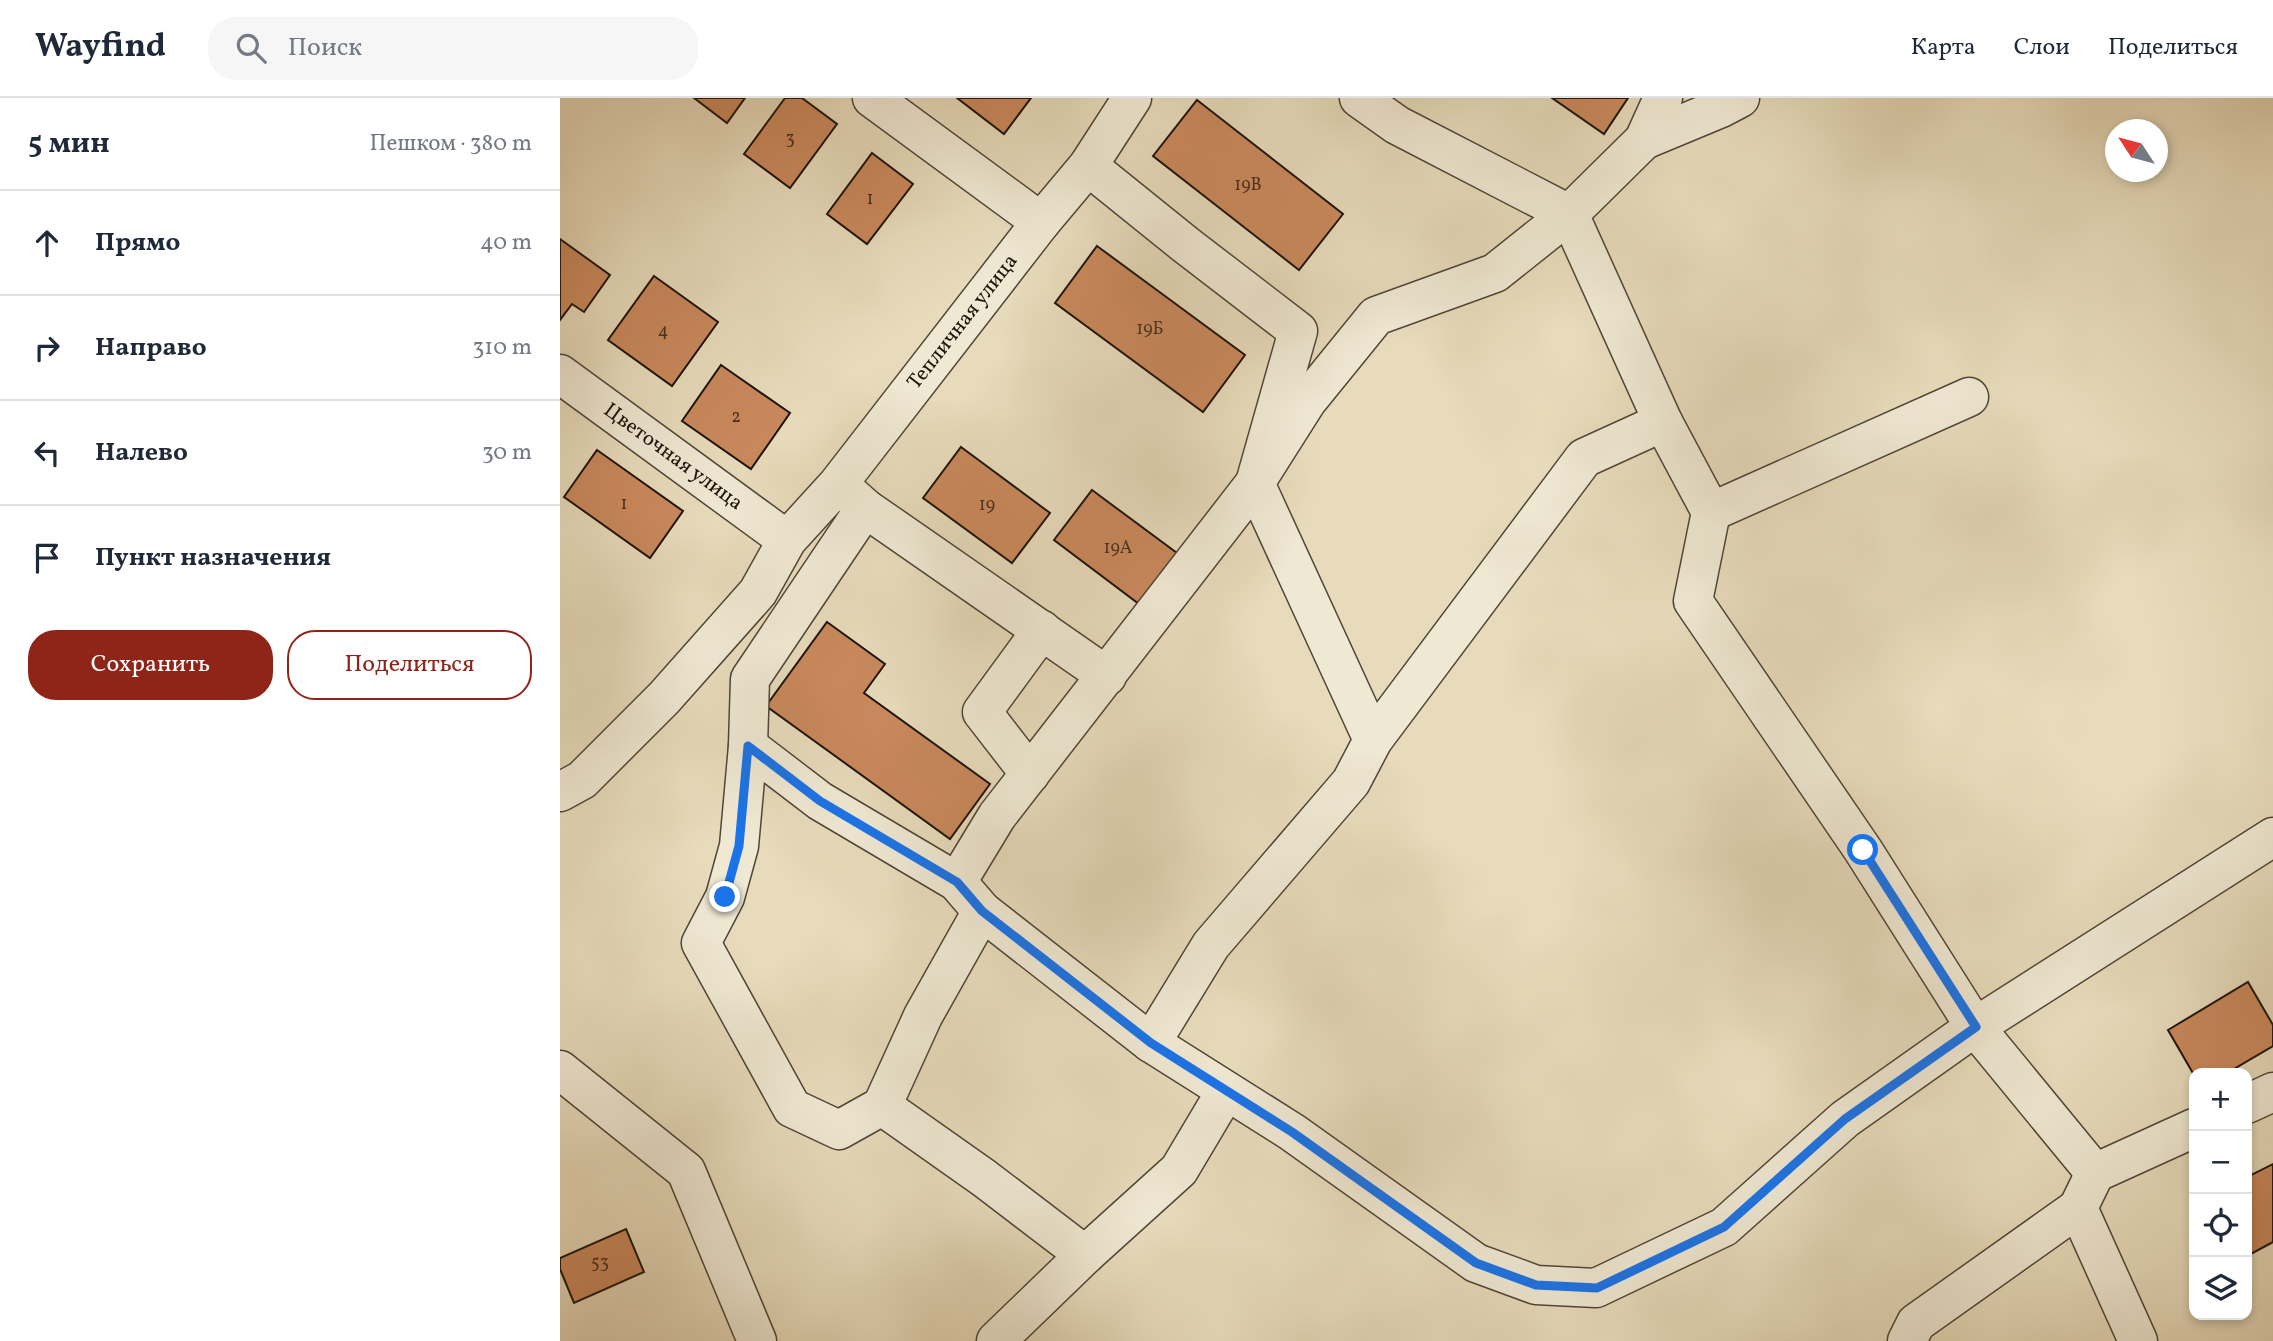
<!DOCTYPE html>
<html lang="ru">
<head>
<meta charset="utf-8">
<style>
  body { margin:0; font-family:Vollkorn,serif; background:#f6f6f7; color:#1f2937 }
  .controls { position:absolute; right:21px; bottom:21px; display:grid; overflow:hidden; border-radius:14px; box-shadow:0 4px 10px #0003 }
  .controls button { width:63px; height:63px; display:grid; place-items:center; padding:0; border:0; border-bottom:2px solid #e0e1e3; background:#fff; color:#1f2937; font:35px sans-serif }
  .compass { position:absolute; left:1545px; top:21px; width:63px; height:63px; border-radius:50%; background:#fff; box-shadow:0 4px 10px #0003; rotate:306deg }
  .stop { position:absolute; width:21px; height:21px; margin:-16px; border:5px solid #1a73e8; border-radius:50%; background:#fff }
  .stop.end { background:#1a73e8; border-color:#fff; box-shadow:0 2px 7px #0008 }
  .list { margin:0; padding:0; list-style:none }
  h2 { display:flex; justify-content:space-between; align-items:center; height:91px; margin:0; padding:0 28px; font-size:30px }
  h2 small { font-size:23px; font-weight:400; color:#747a83 }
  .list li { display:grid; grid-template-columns:46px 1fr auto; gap:21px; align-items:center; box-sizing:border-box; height:105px; padding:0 28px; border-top:2px solid #e0e1e3 }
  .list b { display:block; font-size:26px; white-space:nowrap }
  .list em { font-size:23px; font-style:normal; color:#747a83 }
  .actions { display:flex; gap:14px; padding:21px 28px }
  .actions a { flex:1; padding:16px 0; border:2px solid #8f2418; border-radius:28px; text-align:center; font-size:24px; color:#8f2418 }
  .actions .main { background:#8f2418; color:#fff }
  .icon { flex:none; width:38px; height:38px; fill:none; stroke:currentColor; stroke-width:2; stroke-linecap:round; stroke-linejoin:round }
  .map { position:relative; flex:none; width:1713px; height:1243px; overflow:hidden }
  header { display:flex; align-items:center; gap:42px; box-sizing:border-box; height:98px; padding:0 35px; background:#fff; border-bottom:2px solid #e0e1e3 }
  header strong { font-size:33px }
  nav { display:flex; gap:38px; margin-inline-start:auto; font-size:24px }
  .search { width:490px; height:63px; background:#f6f6f7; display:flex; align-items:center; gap:18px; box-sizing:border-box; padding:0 24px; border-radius:28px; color:#747a83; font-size:26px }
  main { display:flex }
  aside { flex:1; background:#fff }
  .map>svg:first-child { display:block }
</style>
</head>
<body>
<header>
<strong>Wayfind</strong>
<div class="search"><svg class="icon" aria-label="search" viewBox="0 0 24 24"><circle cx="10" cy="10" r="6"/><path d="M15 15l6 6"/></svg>Поиск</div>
<nav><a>Карта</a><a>Слои</a><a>Поделиться</a></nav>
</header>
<main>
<aside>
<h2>5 мин<small>Пешком · 380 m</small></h2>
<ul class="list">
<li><svg class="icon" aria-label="ahead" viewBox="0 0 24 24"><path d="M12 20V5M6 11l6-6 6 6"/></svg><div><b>Прямо</b></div><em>40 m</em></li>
<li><svg class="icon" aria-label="right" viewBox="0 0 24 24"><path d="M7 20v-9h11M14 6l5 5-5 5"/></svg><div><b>Направо</b></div><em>310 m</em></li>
<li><svg class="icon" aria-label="left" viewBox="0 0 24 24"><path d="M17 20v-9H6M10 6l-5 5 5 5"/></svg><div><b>Налево</b></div><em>30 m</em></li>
<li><svg class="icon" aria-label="arrive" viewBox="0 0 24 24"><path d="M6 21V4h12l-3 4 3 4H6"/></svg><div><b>Пункт назначения</b></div></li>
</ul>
<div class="actions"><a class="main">Сохранить</a><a>Поделиться</a></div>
</aside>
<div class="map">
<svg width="1713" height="1243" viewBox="0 0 1713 1243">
  <rect width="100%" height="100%" fill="#e7dbbb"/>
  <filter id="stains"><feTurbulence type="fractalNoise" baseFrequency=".00286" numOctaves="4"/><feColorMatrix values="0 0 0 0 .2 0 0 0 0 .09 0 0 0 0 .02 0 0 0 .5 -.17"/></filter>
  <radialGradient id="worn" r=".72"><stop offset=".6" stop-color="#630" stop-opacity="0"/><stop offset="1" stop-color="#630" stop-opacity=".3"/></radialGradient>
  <!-- building -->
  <g fill="#c9895c" stroke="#1e140c" stroke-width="2">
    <path d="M134,0H185L167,25Z"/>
    <path d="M225,0H242L277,26L230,90L184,56Z"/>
    <path d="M397,0H471L444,36Z"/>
    <path d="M992,0H1068L1044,36Z"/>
    <path d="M637,2L783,116L739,172L593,58Z"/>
    <path d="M312,55L353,86L307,146L267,116Z"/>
    <path d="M0,141L50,177L24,214L12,206L0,222Z"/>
    <path d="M537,148L685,257L643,314L495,205Z"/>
    <path d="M94,178L158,224L112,288L48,242Z"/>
    <path d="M161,267L230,315L191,371L122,323Z"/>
    <path d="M401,349L490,415L452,465L363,400Z"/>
    <path d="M37,352L123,413L90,460L4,399Z"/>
    <path d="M532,392L621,458L583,509L494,442Z"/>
    <path d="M267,524L325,566L304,595L430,686L390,741L206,608Z"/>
    <path d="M1688,884L1713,927V948L1667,975L1634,977L1608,932Z"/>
    <path d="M1713,1066V1144L1687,1158V1079Z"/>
    <path d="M66,1131L84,1174L14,1205L0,1171V1160Z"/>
  </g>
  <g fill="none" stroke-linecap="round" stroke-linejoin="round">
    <defs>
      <g id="minor">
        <path d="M312,0L481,124"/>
        <path d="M799,0L837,27L1009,116L1103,324L1151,414L1133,503L1303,752L1415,929L1535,1075"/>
        <path d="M1084,42L1161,10L1180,0"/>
        <path d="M528,68L626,147L738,233L695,385L813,642"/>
        <path d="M0,276L227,442"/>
        <path d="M286,393L305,410L547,578"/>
        <path d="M305,410L190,581L188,648L179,748L165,799L141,845L232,1010L279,1032L322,1008L363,918L422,813"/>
        <path d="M1151,414L1409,299"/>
        <path d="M188,648L260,703L397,784L422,813L591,945L732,1034L916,1165L976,1187L1036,1190L1164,1129L1285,1021L1415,929L1713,739"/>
        <path d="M470,676L422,614L482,532"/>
        <path d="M0,694L22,682L104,600L198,494L227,442L278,386L481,124L528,68L572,0"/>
        <path d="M397,784L437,718L695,385L747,303L816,218L935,175L1009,116L1084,42L1103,0"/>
        <path d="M591,945L651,847L791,684L813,642L1024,360L1103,324"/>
        <path d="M0,972L126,1073L197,1243"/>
        <path d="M1687,1006L1713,994"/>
        <path d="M322,1008L424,1080L525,1157L436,1243"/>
        <path d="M525,1157L619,1072L666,993"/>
        <path d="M1347,1243L1356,1225L1518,1110"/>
        <path d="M1578,1243L1518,1110L1535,1075L1634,1030"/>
      </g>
    </defs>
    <!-- minor casing -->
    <use href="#minor" stroke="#504638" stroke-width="41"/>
    <!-- minor -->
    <use href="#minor" stroke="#efe8d3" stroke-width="38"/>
  </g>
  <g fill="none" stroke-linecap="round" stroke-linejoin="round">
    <!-- route -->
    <path stroke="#1a73e8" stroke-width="9" d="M165,799L179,748L188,648L260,703L397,784L422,813L591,945L732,1034L916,1165L976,1187L1037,1190L1164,1129L1285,1021L1416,929L1303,752"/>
  </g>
  <g text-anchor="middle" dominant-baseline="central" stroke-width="7" stroke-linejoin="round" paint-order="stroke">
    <!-- number labels -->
    <g font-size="18" fill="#493120">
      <text x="230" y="41">3</text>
      <text x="688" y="87">19В</text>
      <text x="310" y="101">1</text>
      <text x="590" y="231">19Б</text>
      <text x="103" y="233">4</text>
      <text x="176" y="319">2</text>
      <text x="64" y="406">1</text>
      <text x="427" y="407">19</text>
      <text x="558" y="450">19А</text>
      <text x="40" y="1165">53</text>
    </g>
    <!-- street labels -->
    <g font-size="21" fill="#1e140c" stroke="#efe8d3">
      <text transform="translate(403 224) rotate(-52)">Тепличная улица</text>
      <text transform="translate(113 359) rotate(36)">Цветочная улица</text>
    </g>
  </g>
  <rect width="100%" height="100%" filter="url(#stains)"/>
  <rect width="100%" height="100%" fill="url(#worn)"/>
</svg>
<div class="controls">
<button>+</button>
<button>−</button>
<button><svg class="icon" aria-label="locate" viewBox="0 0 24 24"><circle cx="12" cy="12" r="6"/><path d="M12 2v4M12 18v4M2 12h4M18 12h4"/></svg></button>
<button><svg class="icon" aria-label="layers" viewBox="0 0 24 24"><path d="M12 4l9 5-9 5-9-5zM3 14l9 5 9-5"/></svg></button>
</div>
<svg class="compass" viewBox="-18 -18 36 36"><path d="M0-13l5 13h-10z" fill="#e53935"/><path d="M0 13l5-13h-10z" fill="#747a83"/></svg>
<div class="stop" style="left:1303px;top:752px"></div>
<div class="stop end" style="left:165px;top:799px"></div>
</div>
</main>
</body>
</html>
